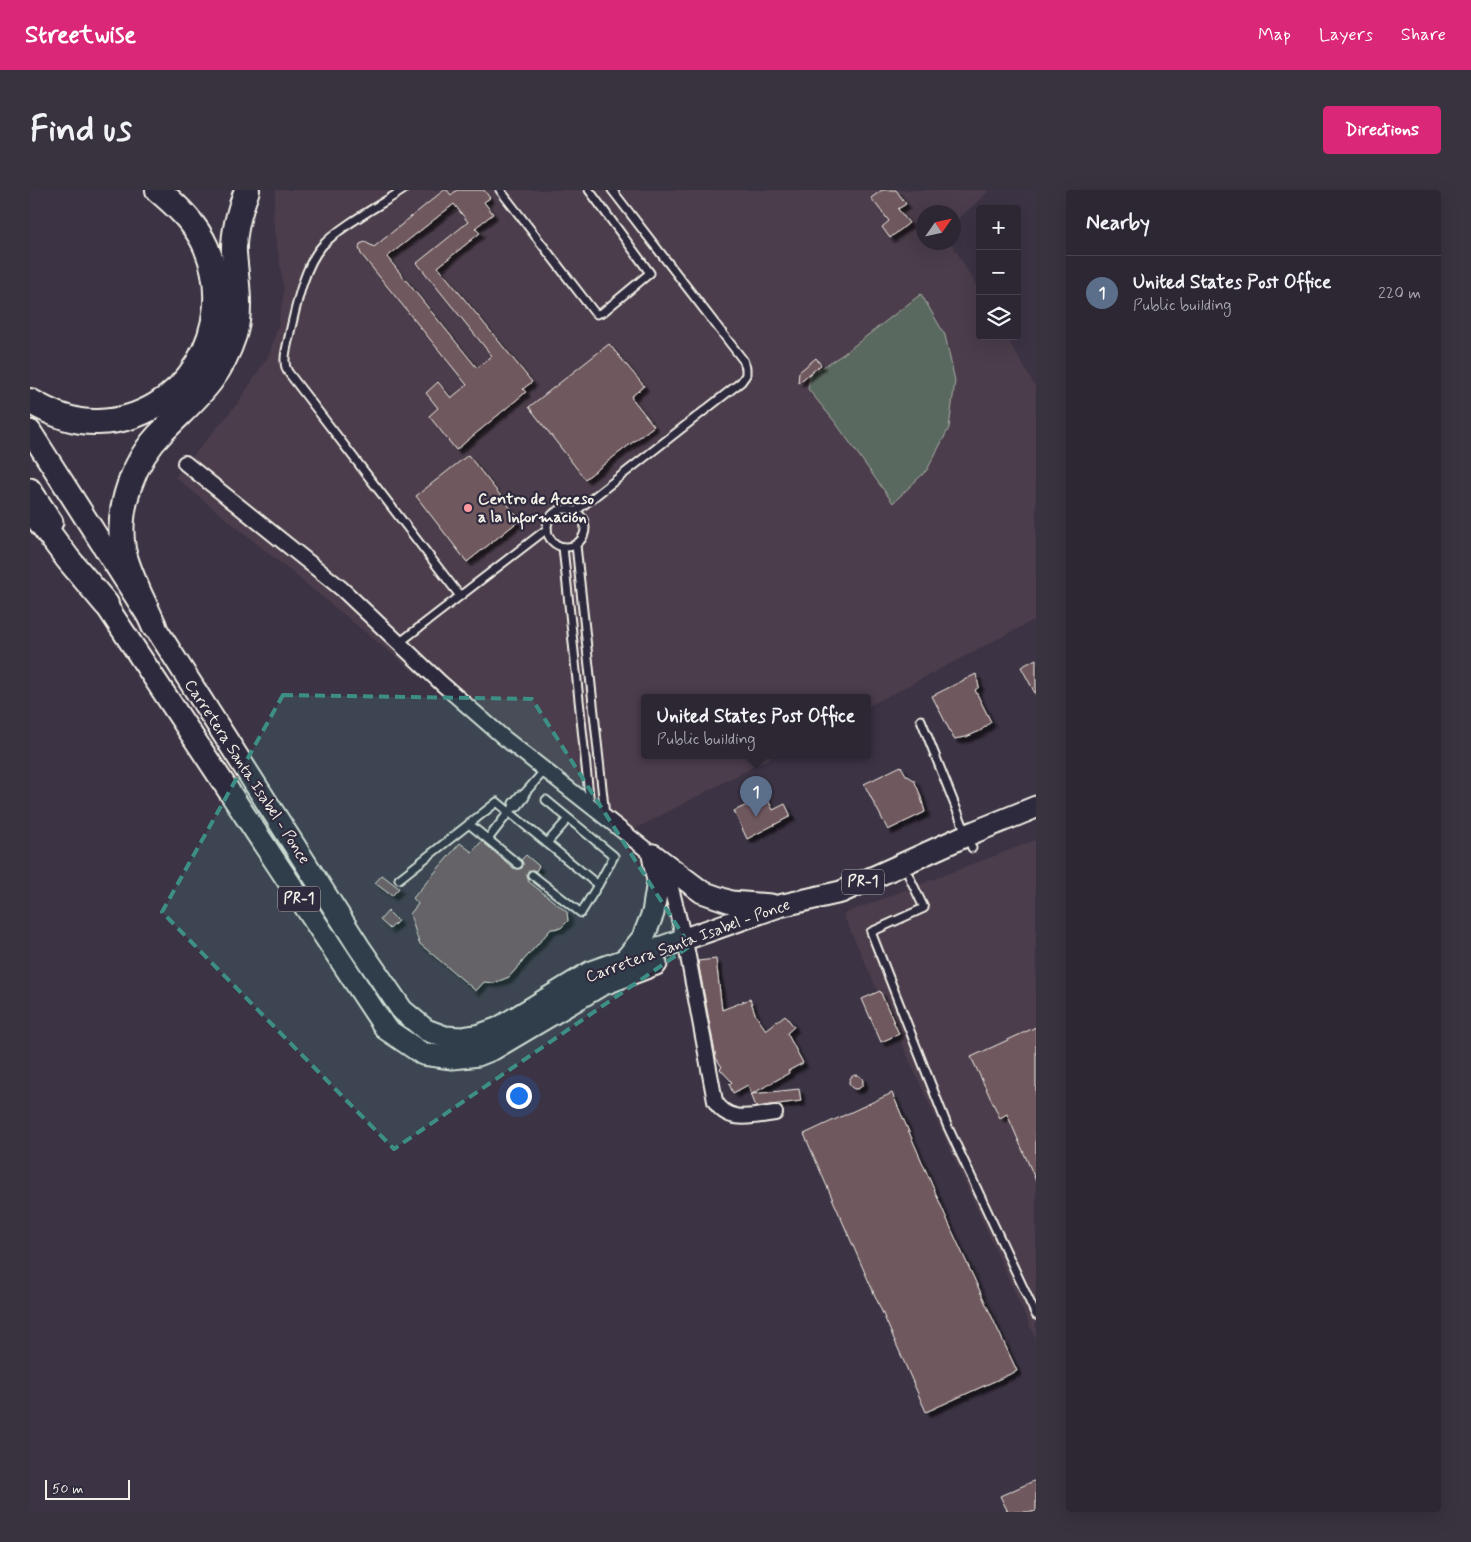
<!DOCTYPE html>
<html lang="en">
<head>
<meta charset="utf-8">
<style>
  body { margin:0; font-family:Mynerve,sans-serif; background:#39323f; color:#f1f3f6 }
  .controls { position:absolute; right:15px; top:15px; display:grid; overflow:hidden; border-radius:5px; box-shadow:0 5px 20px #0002 }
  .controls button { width:45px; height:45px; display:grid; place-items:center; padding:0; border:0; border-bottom:1px solid #48434e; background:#2d2633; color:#f1f3f6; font:25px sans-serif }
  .compass { position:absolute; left:886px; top:15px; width:45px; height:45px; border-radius:50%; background:#2d2633; box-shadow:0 5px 20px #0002; rotate:56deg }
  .scale { position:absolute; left:15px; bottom:12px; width:85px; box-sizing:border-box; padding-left:5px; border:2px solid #f4f1e8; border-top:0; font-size:14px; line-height:18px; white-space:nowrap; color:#f4f1e8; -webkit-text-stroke:4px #2f2a3d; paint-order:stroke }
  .you { position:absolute; left:488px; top:905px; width:18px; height:18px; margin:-12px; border:4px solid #fff; border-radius:50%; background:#1a73e8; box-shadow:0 0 0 8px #1a73e833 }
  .badge { display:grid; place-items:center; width:32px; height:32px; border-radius:50%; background:#db2777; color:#fff; font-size:16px; font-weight:700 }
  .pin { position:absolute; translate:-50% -41px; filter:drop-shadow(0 1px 2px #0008) }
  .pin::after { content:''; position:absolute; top:26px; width:18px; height:15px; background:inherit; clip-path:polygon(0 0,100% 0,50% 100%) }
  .popup { position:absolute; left:611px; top:504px; width:230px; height:65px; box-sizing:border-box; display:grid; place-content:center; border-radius:5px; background:#2d2633; filter:drop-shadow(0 1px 4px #0005); font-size:16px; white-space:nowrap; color:#a7a5ac }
  .popup b { font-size:19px; color:#f1f3f6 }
  .popup::after { content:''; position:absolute; left:50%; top:100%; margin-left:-10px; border:10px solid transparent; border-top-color:#2d2633 }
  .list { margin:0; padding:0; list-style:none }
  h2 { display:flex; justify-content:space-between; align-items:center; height:65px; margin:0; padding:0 20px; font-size:21px }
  h2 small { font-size:16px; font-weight:400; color:#a7a5ac }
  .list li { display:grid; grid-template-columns:32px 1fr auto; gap:15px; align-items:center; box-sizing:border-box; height:75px; padding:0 20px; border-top:1px solid #48434e }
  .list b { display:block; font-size:19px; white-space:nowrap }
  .list p { margin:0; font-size:16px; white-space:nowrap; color:#a7a5ac }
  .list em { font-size:16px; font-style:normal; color:#a7a5ac }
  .icon { flex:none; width:28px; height:28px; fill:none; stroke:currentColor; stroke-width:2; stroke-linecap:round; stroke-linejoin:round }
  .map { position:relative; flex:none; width:1006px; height:1322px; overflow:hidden; border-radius:5px }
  header { display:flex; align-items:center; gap:30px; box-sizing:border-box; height:70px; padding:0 25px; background:#db2777; color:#fff }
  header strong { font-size:24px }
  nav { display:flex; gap:28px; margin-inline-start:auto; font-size:18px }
  .intro { display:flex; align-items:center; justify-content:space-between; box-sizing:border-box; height:120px; padding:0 30px }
  h1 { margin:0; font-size:35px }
  .button { padding:12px 22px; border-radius:5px; background:#db2777; color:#fff; font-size:18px; font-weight:700 }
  main { display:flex; gap:30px; padding:0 30px }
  aside { flex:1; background:#2d2633; border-radius:5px; box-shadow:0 5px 20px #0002 }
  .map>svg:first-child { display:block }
</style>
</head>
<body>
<header>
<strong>Streetwise</strong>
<nav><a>Map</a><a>Layers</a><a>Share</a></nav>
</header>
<div class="intro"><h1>Find us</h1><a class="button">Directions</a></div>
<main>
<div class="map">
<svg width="1006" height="1322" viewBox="0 0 1006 1322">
  <defs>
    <filter id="shadow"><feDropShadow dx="4.5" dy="4.5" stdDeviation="1" flood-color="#0009"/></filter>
  </defs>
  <rect width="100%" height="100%" fill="#3c3344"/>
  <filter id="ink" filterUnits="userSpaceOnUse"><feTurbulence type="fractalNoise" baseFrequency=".02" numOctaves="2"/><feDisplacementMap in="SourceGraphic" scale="10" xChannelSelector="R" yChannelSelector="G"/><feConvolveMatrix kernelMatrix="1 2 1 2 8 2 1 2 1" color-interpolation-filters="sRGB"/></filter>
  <g filter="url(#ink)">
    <!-- built -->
    <g fill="#4c3e4c">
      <path d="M246,0H957L958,2L924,33V22H894V52L921,53L950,102V146H976L1006,198V429L837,517V508H615V566H744L588,648L145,287L208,213L239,165L248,136L254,101L243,27Z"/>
      <path d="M1006,650V1149L813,724Z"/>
    </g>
    <!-- green -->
    <path fill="#5a6960" stroke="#a7ada4" d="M891,104L915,145L925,191L919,238L897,280L863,313L805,232L778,199L780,185L812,165Z"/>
    <!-- building -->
    <g fill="#70595f" stroke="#f4f1e8" fill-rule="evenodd" filter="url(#shadow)">
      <path d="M414,0H417L421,5L427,0H454L460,8L454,12L463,24L445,38L450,43L408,77L502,192L493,199L496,202L426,260L399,226L408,218L396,203L408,192L421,208L437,195L331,64L329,58L330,54L335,52L344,57ZM424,14L438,32L387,73L462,166L447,178L357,67Z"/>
      <path d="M852,0H866L876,14L868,19L879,33L860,48L852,37L859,31L841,8Z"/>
      <path d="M579,154L614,196L601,207L624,236L555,289L499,217Z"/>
      <path d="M786,168L791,175L768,193L769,182Z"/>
      <path d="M438,265L490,330L437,372L386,306Z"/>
      <path d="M1006,469V505L991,477Z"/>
      <path d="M946,484L949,497L945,500L961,532L950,541L936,547L924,549L902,506Z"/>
      <path d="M871,576L876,585L884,590L890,604L895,622L858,640L834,594Z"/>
      <path d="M736,606L743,620L755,614L761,626L717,649L704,621Z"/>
      <path d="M452,651L483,678L488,679L492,678L493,674L491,670L496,665L509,676L506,681L502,680L498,681L497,685L499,689L498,691L537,722L538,731L531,738L521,739L479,787L464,793L454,792L446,801L389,753L380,724L388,714L383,708L430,653L442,662Z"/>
      <path d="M352,685L369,698L362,706L345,693Z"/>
      <path d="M358,721L368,731L360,739L350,730Z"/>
      <path d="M686,769L692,820L720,809L726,826L736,840L755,825L764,837L757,843L773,873L758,881L759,883L722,904L769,899L771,911L726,917L718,895L703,903L699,894L702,892L690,879L692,877L686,868L668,771Z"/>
      <path d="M850,801L869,844L851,852L832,809Z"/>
      <path d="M1006,837V991L977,924L970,928L941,867Z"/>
      <circle cx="826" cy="892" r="7"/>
      <path d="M862,903L923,1043L987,1181L896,1222L774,944Z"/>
      <path d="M1006,1290V1322H978L970,1306Z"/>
    </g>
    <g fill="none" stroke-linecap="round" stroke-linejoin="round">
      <defs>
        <g id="service">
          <path d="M373,0C350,15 310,36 292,56C274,76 266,117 260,142C258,154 251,171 258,182L430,406"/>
          <path d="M470,0L564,122L567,124L573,122L620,83L559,0"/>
          <circle cx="536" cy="338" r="19"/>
          <path d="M546,321L711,192L716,185V178L713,170L582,0"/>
          <path d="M546,355L575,626"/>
          <path d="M533,357L560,615"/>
          <path d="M369,453L517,339"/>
          <path d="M891,530L942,658"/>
          <path d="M494,604L495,607L487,617H484L479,622L568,695L584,666L516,610"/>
          <path d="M484,617L483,613L490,605L494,604L515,580"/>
          <path d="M439,634L488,674"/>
          <path d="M517,653L538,629"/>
          <path d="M502,685L551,723L568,695"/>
          <path d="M879,686L894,718L841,742L917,935L1006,1125"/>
          <path d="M369,689L467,612L479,622L458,649"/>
        </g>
        <path id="minor" d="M155,273L312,399L411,493L473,547L623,665L641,698L657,761L685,911C698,934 723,926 745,923"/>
        <g id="primary">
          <path d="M0,241L329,757L372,820L396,840L415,847L432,848L450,845L469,838L561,782L749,716L811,702L937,645L1006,617"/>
          <path d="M0,299L22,332"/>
          <path d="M66,400L356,839L393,864L422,868L432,867L448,865L463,859L571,795L626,774"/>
          <path d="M623,665L672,702L701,712L741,715"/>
          <path d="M595,770L613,748L623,723L628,691L623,665"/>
        </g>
        <g id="motorway">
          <path d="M0,211C20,223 43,233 68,232C155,230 210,137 176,57C166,34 147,16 128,0"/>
          <path d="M0,318L38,369L76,414"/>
          <path d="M124,436C114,412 98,384 93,359C86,318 104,269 133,241C165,208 189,191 204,145C212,119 206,90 204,63C203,42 210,19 217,0"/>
        </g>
      </defs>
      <!-- service casing -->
      <use href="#service" stroke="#f4f1e8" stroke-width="11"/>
      <!-- minor casing -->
      <use href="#minor" stroke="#f4f1e8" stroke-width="18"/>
      <!-- primary casing -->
      <use href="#primary" stroke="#f4f1e8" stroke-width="25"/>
      <!-- motorway casing -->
      <use href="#motorway" stroke="#f4f1e8" stroke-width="28"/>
      <!-- service -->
      <use href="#service" stroke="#2f2a3d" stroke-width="7"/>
      <!-- minor -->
      <use href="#minor" stroke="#2f2a3d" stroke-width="14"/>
      <!-- primary -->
      <use href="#primary" stroke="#2f2a3d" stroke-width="21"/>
      <!-- motorway -->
      <use href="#motorway" stroke="#2f2a3d" stroke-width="24"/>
    </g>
  </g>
  <!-- marked area -->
  <path fill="#3d8f86" fill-opacity="0.2" stroke="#3d8f86" stroke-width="4" stroke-dasharray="10 6" stroke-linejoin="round" d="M253,505L502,509L660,756L364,959L132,722Z"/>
  <!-- markers -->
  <circle fill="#ff9aa2" stroke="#2f2a3d" stroke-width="2" cx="438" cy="318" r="5"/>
  <g text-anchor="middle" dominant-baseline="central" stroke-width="4.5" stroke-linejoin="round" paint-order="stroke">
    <!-- shield labels -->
    <g fill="#2f2a3d" stroke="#b9b5b5" stroke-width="1">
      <rect x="812" y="679.5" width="42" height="25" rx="4"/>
      <rect x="248" y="696.5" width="42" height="25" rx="4"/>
    </g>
    <g font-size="15" font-weight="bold" fill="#f4f1e8">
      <text x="833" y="692">PR-1</text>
      <text x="269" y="709">PR-1</text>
    </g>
    <!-- poi labels -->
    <g font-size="16" font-weight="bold" fill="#f4f1e8" stroke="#2f2a3d" text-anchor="start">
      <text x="448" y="309">Centro de Acceso<tspan x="448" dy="18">a la Información</tspan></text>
    </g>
    <!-- street labels -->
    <g font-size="16" fill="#f4f1e8" stroke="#2f2a3d">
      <text transform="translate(217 582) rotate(57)">Carretera Santa Isabel - Ponce</text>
      <text transform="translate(658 751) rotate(-20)">Carretera Santa Isabel - Ponce</text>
    </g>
  </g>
</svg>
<div class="controls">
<button>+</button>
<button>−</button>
<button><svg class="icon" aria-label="layers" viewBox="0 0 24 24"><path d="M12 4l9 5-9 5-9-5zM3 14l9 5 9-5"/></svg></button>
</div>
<svg class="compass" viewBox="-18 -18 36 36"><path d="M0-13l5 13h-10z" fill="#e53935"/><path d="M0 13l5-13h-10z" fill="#a7a5ac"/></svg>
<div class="scale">50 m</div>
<div class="you"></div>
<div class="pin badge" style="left:726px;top:627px;background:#5c6f8a">1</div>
<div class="popup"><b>United States Post Office</b>Public building</div>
</div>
<aside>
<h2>Nearby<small></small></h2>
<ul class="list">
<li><span class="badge" style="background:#5c6f8a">1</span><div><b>United States Post Office</b><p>Public building</p></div><em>220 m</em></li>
</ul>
</aside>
</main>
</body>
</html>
